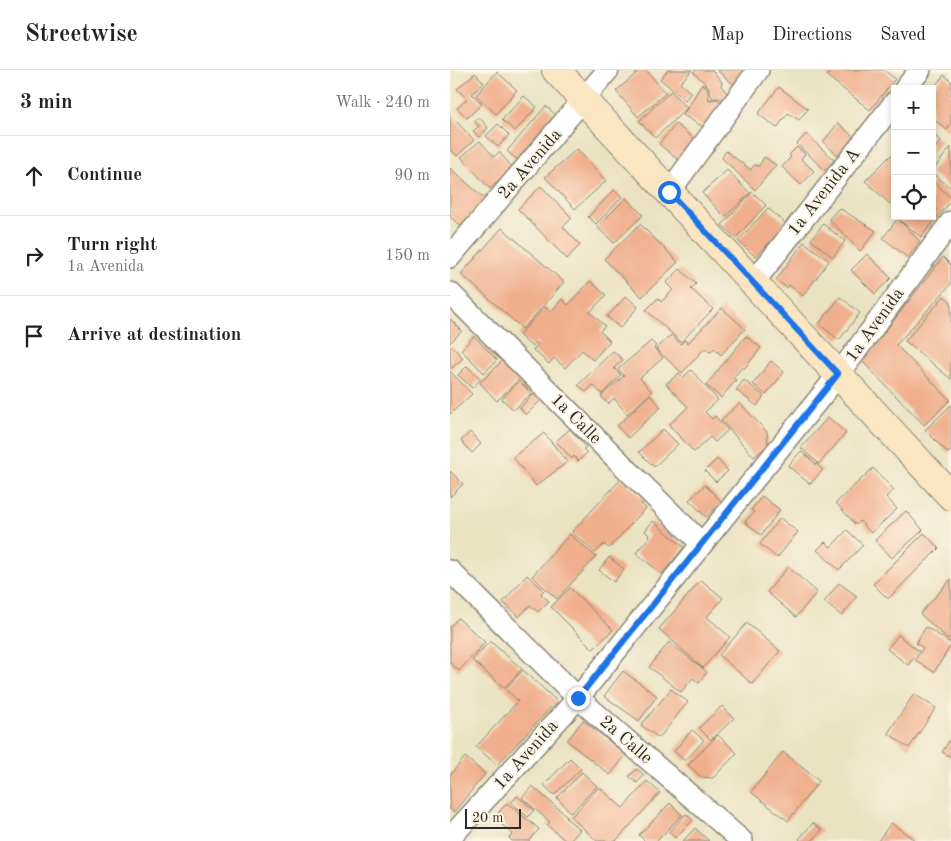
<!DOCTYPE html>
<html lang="en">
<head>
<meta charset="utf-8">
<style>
  body { margin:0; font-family:"Old Standard TT",serif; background:#f6f6f6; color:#222 }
  .controls { position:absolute; right:15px; top:15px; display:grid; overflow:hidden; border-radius:0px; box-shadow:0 2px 8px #0003 }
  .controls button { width:45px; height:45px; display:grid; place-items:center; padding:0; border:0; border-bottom:1px solid #e0e0e0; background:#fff; color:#222; font:25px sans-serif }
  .scale { position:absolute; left:15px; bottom:12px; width:56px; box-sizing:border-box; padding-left:5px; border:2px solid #2b2b2b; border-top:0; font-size:14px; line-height:18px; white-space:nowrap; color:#2b2b2b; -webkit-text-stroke:4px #fcf5e5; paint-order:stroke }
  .stop { position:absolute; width:15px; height:15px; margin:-11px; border:4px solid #1a73e8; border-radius:50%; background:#fff }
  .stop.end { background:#1a73e8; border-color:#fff; box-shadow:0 1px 5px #0008 }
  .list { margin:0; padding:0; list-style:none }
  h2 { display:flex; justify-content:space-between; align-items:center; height:65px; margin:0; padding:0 20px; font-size:21px }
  h2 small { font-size:16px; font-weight:400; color:#767676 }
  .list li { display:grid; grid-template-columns:32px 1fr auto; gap:15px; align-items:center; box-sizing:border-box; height:80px; padding:0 20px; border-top:1px solid #e0e0e0 }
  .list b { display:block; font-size:19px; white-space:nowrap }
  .list p { margin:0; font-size:16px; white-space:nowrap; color:#767676 }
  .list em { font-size:16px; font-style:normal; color:#767676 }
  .icon { flex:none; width:28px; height:28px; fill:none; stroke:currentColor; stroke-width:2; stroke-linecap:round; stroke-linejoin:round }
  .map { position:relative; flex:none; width:501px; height:771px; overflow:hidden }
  header { display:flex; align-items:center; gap:30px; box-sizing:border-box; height:70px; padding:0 25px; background:#fff; border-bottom:1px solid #e0e0e0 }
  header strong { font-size:24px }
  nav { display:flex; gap:28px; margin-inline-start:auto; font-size:18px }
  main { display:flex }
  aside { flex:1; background:#fff }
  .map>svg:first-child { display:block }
</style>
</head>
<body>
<header>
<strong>Streetwise</strong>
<nav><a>Map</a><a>Directions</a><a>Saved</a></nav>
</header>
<main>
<aside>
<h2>3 min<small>Walk · 240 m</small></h2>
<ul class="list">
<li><svg class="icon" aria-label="ahead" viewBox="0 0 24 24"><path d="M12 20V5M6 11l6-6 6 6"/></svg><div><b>Continue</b></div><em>90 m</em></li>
<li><svg class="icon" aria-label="right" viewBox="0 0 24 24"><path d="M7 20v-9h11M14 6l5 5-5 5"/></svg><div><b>Turn right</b><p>1a Avenida</p></div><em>150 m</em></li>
<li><svg class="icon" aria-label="arrive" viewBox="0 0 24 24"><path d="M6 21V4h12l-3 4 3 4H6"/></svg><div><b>Arrive at destination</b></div></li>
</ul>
</aside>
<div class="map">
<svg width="501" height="771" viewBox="0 0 501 771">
  <rect width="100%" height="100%" fill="#fcf5e5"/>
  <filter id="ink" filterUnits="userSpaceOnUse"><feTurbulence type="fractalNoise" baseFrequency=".02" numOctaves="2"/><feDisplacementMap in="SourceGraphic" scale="10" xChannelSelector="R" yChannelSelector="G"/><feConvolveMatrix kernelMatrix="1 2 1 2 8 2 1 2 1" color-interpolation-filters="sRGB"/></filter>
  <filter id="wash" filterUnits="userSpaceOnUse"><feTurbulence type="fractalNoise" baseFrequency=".0096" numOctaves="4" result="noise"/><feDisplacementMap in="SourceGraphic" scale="20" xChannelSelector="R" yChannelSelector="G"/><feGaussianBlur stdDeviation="1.12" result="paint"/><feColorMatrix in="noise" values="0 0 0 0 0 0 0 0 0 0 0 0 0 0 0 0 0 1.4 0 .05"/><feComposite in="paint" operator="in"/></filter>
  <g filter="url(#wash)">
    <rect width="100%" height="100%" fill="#eae3c2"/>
    <g id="blocks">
      <!-- building -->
      <g fill="#f0af8c">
        <path d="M190,0H196L216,23L188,47L166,21Z"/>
        <path d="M218,0H242L230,13L241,23L235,30L210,9Z"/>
        <path d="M246,0H262L272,12L271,16L277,23L274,30L268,28H262L258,16L243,2Z"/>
        <path d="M267,0H297L284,15Z"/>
        <path d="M382,0H434L445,9L420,40L377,6Z"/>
        <path d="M47,2L67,20L46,44L26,25Z"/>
        <path d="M25,3L34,13L22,24L32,34L17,48L7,38L17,29L7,19Z"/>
        <path d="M494,5L501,11V54L497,60L482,48V20Z"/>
        <path d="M252,14L257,17L259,30L267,29L271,32L255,58L233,45Z"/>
        <path d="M329,17L358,39L349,50L338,43L327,58L308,44Z"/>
        <path d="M221,21L237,38L205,68L189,51Z"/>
        <path d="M74,26L87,37L65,61L52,50Z"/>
        <path d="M96,36L111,50L72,94L57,81Z"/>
        <path d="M0,45L24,70L7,86L0,79Z"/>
        <path d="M30,48L38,58L29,67L23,61L29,56L24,51Z"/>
        <path d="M388,53L408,71L392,89L373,72Z"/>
        <path d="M48,54L59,65L48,77L36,66Z"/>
        <path d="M226,54L248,72L232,93L209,74Z"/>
        <path d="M356,64L384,90L375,100L347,74Z"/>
        <path d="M482,64L491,71L482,82Z"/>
        <path d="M30,71L44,87L49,82L63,98L40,119L11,87Z"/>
        <path d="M347,77L355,84L351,89L364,101L351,115L332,97L341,87L339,85Z"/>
        <path d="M501,77V118L482,103V101Z"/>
        <path d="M127,79L156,111L125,139L95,107Z"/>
        <path d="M276,81L301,100L304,95L309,96L314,87L326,95L305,120L272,88Z"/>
        <path d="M441,85L445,89V129L440,134L415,111Z"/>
        <path d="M0,98L35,129L11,156L0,147Z"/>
        <path d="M277,100L300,123L275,147L252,123Z"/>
        <path d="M482,110L501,128V131L471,167L449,150L452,146H482V137L487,140L482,136Z"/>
        <path d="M91,116L122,148L113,157L130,175L117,189L68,139Z"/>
        <path d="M164,120L172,127L146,154L138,147Z"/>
        <path d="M302,122L316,135L286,168L272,155Z"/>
        <path d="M176,128L193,145L164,173L147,157Z"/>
        <path d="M318,138L336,154L306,187L288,171Z"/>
        <path d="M389,138L426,161L410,181L379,149Z"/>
        <path d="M449,147V150L470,171L458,188L433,168Z"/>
        <path d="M190,154L228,192L192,227L154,189Z"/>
        <path d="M373,154L395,171L383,187L361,170Z"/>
        <path d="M52,158L114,212L73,259L11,204Z"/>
        <path d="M354,172L379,191L353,226L339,215L337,218L326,210Z"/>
        <path d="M417,184L441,208L425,224L401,200Z"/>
        <path d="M493,187L501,195V214L446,275L500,330L474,355L412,291Z"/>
        <path d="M230,199L246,214L241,219L263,239L231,272L196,240L208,228L211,232L223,220L216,213Z"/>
        <path d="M140,211L156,225L140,242L155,256L150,261L160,271L143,290L132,280L115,298L104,288L99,294L83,280L88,274L86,272L82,277L69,265L95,237L101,242L112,229L118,235Z"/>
        <path d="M176,226L188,237L170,258L157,247Z"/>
        <path d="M494,226L501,232V309L455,271Z"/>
        <path d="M390,227L410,243L389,270L369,254Z"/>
        <path d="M272,238L295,259L271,285L264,278L260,282L255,278L232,303L206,279L221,265L231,274L235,270L238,273Z"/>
        <path d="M0,249L12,261L0,273Z"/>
        <path d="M24,266L47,290L34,303L11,280Z"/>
        <path d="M296,266L311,278L294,299L292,297L283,308L286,310L271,328L256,315Z"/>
        <path d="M201,271L206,276L204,278L213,288L190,308L202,322L177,344L164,328L158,334L151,326L174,306L168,299Z"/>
        <path d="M2,276L13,288L1,299L0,278Z"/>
        <path d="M163,281L173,290L164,298L171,305L152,324L143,315L136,322L128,315Z"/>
        <path d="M52,291L70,308L47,331L30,313Z"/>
        <path d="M321,291L334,302L316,325L303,314Z"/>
        <path d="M17,296L31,309L22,318L8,305Z"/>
        <path d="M241,300L268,330L255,342L262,349L265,346L278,360L265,372L260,367L244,382L219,355L238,337L216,314L229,303L233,307Z"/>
        <path d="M0,301L22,324L0,344Z"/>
        <path d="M294,310L314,326L307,336L286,320Z"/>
        <path d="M69,311L81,323L64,340L52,329Z"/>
        <path d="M83,324L90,331L76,345L70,338Z"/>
        <path d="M200,325L211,337L178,368L167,356Z"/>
        <path d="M290,333L317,362L318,375L304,387L271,350Z"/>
        <path d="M501,335V381L498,383L475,360Z"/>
        <path d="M378,347L396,363L369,394L351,378Z"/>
        <path d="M120,359L136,377L133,379L137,383L128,391L124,386L122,389L106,371Z"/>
        <path d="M213,359L228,374L204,397L189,382Z"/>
        <path d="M20,362L31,374L22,383L11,371Z"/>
        <path d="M94,363L117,392L86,416L63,387Z"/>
        <path d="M351,381L373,400L360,414L338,396Z"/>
        <path d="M267,389L278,401L266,412L255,401Z"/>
        <path d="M423,398L444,420L436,427L447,439L421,463L410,451L406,455L386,433Z"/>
        <path d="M0,401L13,414L0,427Z"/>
        <path d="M172,408L195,430L191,434L196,438L159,478L154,474L145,483L122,462Z"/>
        <path d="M255,415L272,432L256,447L239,430Z"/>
        <path d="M312,426L330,440L311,465L295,452L304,442L301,440Z"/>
        <path d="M456,441L473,460L442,488L425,470Z"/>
        <path d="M330,448L348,462L327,488L310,474Z"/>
        <path d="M203,451L234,477L212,504L186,483L200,466L195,461Z"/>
        <path d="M397,460L413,475L389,500L367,480L375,472L381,477Z"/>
        <path d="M474,463L489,478L438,529L423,514Z"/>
        <path d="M120,464L146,487L107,529L82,506Z"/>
        <path d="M159,487L174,499L164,512L149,500Z"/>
        <path d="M338,497L367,522L346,547L317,522Z"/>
        <path d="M77,505L94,520L91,524L99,531L88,542L80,535L69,547L53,532Z"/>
        <path d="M501,509V566L498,569L470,544Z"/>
        <path d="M251,510L273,528L257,547L280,567L253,598L209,559Z"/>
        <path d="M389,513L407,526L392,546L374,532Z"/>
        <path d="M120,518L163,560L143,579L101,537Z"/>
        <path d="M8,548L35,572L9,601L0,593V557Z"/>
        <path d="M297,553L330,581L302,614L269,585Z"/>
        <path d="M476,557L501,573V575L484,602L465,590L473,578L466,573Z"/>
        <path d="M448,565L469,581L458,595L437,579Z"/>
        <path d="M40,571L72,599L54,618L22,590Z"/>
        <path d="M219,572L257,602L249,613L243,608L231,622L199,597Z"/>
        <path d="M73,600L107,631L47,695L26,677L68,631L55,619Z"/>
        <path d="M173,601L207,626L189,651L154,626Z"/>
        <path d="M221,619L238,632L209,668L191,655Z"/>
        <path d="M464,624L486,638L459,678L438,663Z"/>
        <path d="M272,636L284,648L261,670L249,658Z"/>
        <path d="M133,650L176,685L160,705L117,671Z"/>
        <path d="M242,660L254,670L235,691L224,681Z"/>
        <path d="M268,665L287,683L263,708L251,707L238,695Z"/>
        <path d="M501,668V687L492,682Z"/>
        <path d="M333,682L369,711L338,751L301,722Z"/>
        <path d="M15,687L35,704L4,742L0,739V705Z"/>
        <path d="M120,688L131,699L104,725L94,715Z"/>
        <path d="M187,699L194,705L187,713L179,706Z"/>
        <path d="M132,702L147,716L121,743L107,728Z"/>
        <path d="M197,711L210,723L166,771H147L121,747L149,717L173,738Z"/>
        <path d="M82,716L117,746L116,748L130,760L120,771H116L97,755L100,752L72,728Z"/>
        <path d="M67,726L84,740L78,747L61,733Z"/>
        <path d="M57,733L89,759L79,771H62L59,768L63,764L44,748Z"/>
        <path d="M220,733L232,745L207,771H195L189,765Z"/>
        <path d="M236,744L243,750L225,768L219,762Z"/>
        <path d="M363,753L372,760L362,771H351L349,769Z"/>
        <path d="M441,753L466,771H428Z"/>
        <path d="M245,758L259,771H233Z"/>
      </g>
    </g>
  </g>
  <g filter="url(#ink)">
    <use href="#blocks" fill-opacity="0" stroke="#8a8776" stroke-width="1"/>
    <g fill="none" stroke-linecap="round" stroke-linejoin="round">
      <defs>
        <g id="minor">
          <path d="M455,19L470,0"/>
          <path d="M219,122L308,0"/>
          <path d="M0,187L158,0"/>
          <path d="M303,213L445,32"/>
          <path d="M0,223L252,474"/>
          <path d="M0,501L128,628L292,771"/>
          <path d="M0,768L128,628L389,304L501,152"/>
        </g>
        <path id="secondary" d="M106,0L501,426"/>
      </defs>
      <!-- minor casing -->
      <use href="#minor" stroke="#8a8776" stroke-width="24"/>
      <!-- secondary casing -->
      <use href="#secondary" stroke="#8a8776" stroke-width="30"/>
      <!-- minor -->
      <use href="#minor" stroke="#fff" stroke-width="21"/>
      <!-- secondary -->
      <use href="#secondary" stroke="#fbe6c4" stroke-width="28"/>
    </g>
  </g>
  <g fill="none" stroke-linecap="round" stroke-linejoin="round" filter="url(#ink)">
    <!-- route -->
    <path stroke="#1a73e8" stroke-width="6" d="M128,628L388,304L219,122"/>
  </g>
  <g text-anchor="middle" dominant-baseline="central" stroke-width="4.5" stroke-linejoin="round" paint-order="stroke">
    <!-- street labels -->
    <g font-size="18" fill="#2b2b2b" stroke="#fcf5e5">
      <text transform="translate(80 94) rotate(-49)">2a Avenida</text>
      <text transform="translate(374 122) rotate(-52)">1a Avenida A</text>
      <text transform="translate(425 255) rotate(-54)">1a Avenida</text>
      <text transform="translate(126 349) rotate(45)">1a Calle</text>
      <text transform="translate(176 670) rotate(41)">2a Calle</text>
      <text transform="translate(76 685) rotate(-48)">1a Avenida</text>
    </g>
  </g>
</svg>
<div class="controls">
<button>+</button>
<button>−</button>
<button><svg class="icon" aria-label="locate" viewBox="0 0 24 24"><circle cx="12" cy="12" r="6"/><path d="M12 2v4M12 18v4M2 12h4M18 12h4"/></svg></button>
</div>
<div class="scale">20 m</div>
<div class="stop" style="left:219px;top:122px"></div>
<div class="stop end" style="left:128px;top:628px"></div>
</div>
</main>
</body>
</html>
